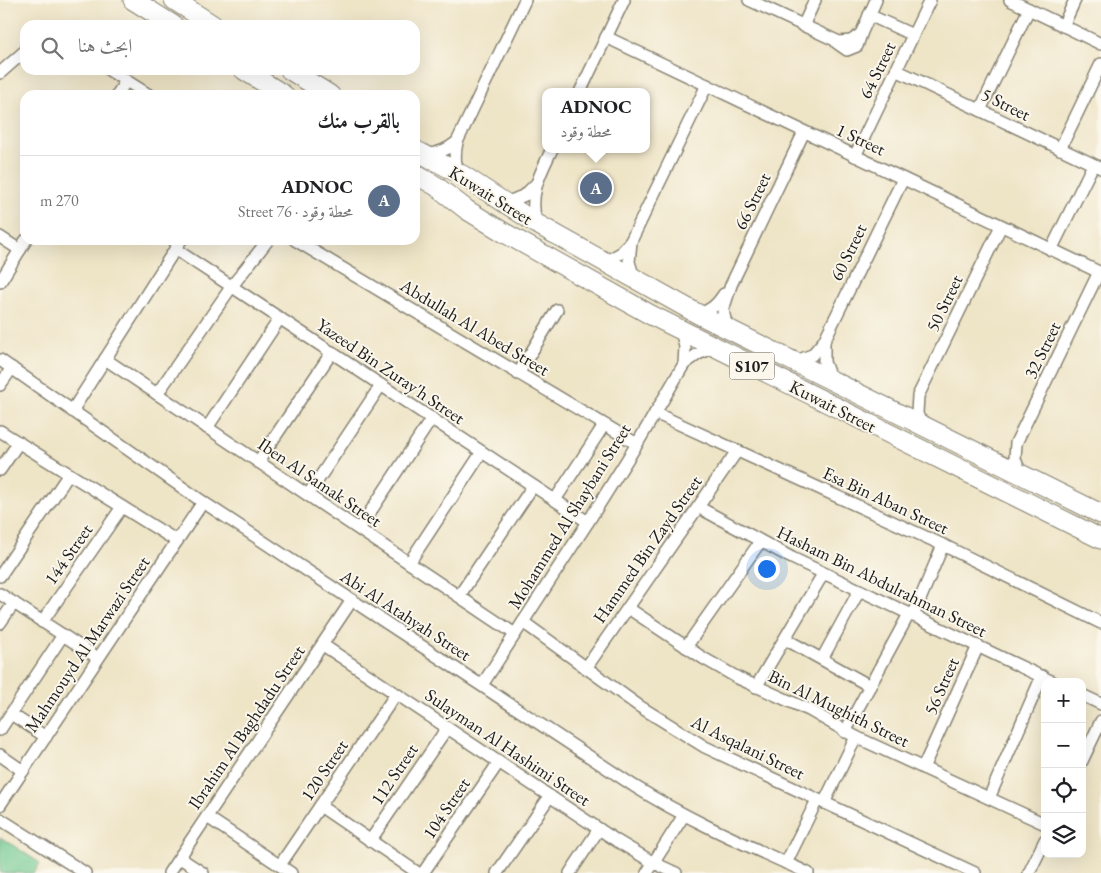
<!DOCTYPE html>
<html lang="ar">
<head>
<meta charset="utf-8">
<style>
  body { margin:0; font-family:"EB Garamond",Amiri,serif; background:#f2f2f2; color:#202124; direction:rtl }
  .controls { position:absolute; right:15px; bottom:15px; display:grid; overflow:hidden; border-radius:10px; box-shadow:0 5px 20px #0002 }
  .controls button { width:45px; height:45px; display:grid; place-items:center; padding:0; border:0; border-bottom:1px solid #e0e0e0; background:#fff; color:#202124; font:25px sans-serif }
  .you { position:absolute; left:766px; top:568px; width:18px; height:18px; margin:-12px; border:4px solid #fff; border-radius:50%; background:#1a73e8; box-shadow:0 0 0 8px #1a73e833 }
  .badge { display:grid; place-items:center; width:32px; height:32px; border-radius:50%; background:#db2777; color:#fff; font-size:16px; font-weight:700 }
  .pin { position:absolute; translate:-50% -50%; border:2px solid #fff; box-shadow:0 1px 5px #0006 }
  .popup { position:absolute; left:542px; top:88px; width:108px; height:65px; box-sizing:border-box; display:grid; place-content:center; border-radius:10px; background:#fff; filter:drop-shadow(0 1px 4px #0005); font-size:16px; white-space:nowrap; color:#757577 }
  .popup b { font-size:19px; color:#202124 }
  .popup::after { content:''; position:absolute; left:50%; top:100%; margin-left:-10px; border:10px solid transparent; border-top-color:#fff }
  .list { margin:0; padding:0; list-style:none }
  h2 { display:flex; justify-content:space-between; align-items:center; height:65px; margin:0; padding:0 20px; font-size:21px }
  h2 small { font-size:16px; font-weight:400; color:#757577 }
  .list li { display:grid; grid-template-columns:32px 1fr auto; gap:15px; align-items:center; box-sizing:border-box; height:90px; padding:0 20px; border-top:1px solid #e0e0e0 }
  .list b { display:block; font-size:19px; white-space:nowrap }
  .list p { margin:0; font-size:16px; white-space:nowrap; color:#757577 }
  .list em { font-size:16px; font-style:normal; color:#757577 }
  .icon { flex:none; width:28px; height:28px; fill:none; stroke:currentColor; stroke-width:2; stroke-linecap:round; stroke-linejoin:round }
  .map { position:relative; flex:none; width:1101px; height:873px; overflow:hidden; direction:ltr }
  .search { position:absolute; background:#fff; box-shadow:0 5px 20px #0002; left:20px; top:20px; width:400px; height:55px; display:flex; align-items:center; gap:12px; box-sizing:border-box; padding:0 18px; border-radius:15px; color:#757577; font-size:19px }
  .panel { position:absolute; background:#fff; box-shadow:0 5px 20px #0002; left:20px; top:90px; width:400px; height:155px; border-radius:15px; direction:rtl }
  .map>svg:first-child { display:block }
</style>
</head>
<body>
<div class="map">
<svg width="1101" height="873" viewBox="0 0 1101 873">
  <rect width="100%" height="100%" fill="#fbf7ec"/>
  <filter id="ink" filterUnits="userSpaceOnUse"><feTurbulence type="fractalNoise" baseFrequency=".02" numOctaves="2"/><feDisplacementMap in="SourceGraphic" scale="10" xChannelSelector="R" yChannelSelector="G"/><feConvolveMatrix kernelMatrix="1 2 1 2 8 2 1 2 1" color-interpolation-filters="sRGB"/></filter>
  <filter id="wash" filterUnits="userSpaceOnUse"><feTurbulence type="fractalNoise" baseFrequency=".0096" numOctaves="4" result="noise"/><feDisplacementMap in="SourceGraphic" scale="20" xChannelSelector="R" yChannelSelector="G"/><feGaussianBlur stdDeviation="1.12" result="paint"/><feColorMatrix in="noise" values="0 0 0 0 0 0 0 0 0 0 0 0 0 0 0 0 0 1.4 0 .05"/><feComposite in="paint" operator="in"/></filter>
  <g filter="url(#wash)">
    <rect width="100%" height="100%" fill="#eee4c6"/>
    <!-- green -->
    <path fill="#71ca91" stroke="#467356" d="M0,837L40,863L34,873H0Z"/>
  </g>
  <g filter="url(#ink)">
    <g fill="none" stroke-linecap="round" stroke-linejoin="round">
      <defs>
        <g id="minor">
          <path d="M749,0L839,42L851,41L861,34"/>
          <path d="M1010,0L1101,44"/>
          <path d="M869,15L913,35"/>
          <path d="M803,26L815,0"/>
          <path d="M1063,26L1075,0"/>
          <path d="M606,37L1101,273"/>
          <path d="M837,43L847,50L857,46L861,34L876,0"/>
          <path d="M109,70L149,95"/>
          <path d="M896,70L1101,168"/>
          <path d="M0,73L25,51"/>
          <path d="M580,92L624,0"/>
          <path d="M117,95L126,81"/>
          <path d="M980,110L1029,9"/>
          <path d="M1060,149L1101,64"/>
          <path d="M424,154C437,155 447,150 457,142"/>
          <path d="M855,156L930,0"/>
          <path d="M461,173C453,166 455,152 457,142L525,0"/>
          <path d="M504,204L525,195L536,184"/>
          <path d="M536,223C529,193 539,176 552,149"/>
          <path d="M0,237L20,250"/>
          <path d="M295,240L637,444"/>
          <path d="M631,242L629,262L634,278"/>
          <path d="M175,249L588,522"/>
          <path d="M1051,250L1093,165"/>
          <path d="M605,262L621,253L631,241L707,85"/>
          <path d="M0,282L26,240"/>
          <path d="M698,314C710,311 717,305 724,294"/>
          <path d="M727,329L723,310L731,285L804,132"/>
          <path d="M824,341V362L831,381"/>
          <path d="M105,359L515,634"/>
          <path d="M0,360L203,502L634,786C690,821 749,846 808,873"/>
          <path d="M794,362L812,355L824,341L903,179"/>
          <path d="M684,364L698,354L715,347"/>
          <path d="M518,374L557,310"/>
          <path d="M0,385L12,368"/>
          <path d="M157,394L232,286L268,240"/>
          <path d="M72,411L181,240"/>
          <path d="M655,413L943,545L1101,623"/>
          <path d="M920,424L917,413L918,396L1001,226"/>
          <path d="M207,428L280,318"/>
          <path d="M0,431L177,541"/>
          <path d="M258,462L332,352"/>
          <path d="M0,470L19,442"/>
          <path d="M1021,474L1015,459L1016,443L1099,272"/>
          <path d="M308,495L381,385"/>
          <path d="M555,500L604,425"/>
          <path d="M698,507L792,558L1053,682"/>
          <path d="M359,529L432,418"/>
          <path d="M409,563L482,452"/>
          <path d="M0,576L69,474"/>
          <path d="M0,594L98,658"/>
          <path d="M459,596L533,486"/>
          <path d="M628,608L703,658L738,678L809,710L856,737L1045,824"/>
          <path d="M913,616L943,545"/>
          <path d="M42,622L122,507"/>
          <path d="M523,622L639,706L705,747L975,873"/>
          <path d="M0,623L14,603"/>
          <path d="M785,639L870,686"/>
          <path d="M323,645L617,841L654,863L676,873"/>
          <path d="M686,647L760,542"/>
          <path d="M822,659L859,591"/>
          <path d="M586,668L737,451"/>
          <path d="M482,685L588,522L637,444L684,364L685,347L681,330"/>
          <path d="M756,687L823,574"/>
          <path d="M1082,695L1101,704"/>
          <path d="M11,714L46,737"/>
          <path d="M0,730L63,635"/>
          <path d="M845,732L909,614"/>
          <path d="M0,755L23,771"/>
          <path d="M1082,761L1101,721"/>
          <path d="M923,768L978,646"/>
          <path d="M989,798L1042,676"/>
          <path d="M824,803L856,737"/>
          <path d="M0,805L203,502"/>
          <path d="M320,806L418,873"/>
          <path d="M207,817L291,873"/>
          <path d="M0,819L85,873"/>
          <path d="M370,841L447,728"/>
          <path d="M180,858L203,873"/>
          <path d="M786,863L817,800"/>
          <path d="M280,865L396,694"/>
          <path d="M169,873L352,600"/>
          <path d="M423,873L499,762"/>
          <path d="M497,873L550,796"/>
          <path d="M570,873L599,829"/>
          <path d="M647,873L684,815"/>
          <path d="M1029,873L1045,840"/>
        </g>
        <g id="primary">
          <path d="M133,0L173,25"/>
          <path d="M174,0L213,25"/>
          <path d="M244,70L284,95"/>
          <path d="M290,70L330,95"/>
          <path d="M415,150L464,176L537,224L698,314L1101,514"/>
          <path d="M415,174L436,186L467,210L503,232L651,315L1101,539"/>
        </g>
      </defs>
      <!-- minor casing -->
      <use href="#minor" stroke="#858071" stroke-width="14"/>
      <!-- primary casing -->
      <use href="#primary" stroke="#858071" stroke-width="21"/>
      <!-- minor -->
      <use href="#minor" stroke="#fff" stroke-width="11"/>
      <!-- primary -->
      <use href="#primary" stroke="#fff" stroke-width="19"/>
    </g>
  </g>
  <g text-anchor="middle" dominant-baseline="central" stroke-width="4" stroke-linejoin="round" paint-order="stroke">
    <!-- shield labels -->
    <rect fill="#fbf7ec" stroke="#5f5e5a" stroke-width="1" x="729.5" y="352.5" width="45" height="27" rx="4"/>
    <g font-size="16" font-weight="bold" fill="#1c1c1c">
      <text x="752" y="366">S107</text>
    </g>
    <!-- street labels -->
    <g font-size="18" fill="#1c1c1c" stroke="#fbf7ec">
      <text transform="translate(877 70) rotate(-64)">64 Street</text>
      <text transform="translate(1006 104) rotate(26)">5 Street</text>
      <text transform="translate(861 139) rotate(25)">1 Street</text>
      <text transform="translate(491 195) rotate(32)">Kuwait Street</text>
      <text transform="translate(752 201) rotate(-64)">66 Street</text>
      <text transform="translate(848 252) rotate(-64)">60 Street</text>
      <text transform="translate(944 303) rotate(-64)">50 Street</text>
      <text transform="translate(475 327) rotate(31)">Abdullah Al Abed Street</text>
      <text transform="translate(1042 350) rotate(-64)">32 Street</text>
      <text transform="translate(391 371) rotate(34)">Yazeed Bin Zuray'h Street</text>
      <text transform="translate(833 406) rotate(27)">Kuwait Street</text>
      <text transform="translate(320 482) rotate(34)">Iben Al Samak Street</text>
      <text transform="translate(886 500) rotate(25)">Esa Bin Aban Street</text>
      <text transform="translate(569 516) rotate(-58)">Mohammed Al Shaybani Street</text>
      <text transform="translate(647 549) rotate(-55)">Hammed Bin Zayd Street</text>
      <text transform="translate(68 554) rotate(-55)">144 Street</text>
      <text transform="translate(882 581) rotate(26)">Hasham Bin Abdulrahman Street</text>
      <text transform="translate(406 615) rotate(33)">Abi Al Atahyah Street</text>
      <text transform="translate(87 644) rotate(-56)">Mahmouyd Al Marwazi Street</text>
      <text transform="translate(941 686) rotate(-66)">56 Street</text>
      <text transform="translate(839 708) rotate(26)">Bin Al Mughith Street</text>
      <text transform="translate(246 727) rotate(-56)">Ibrahim Al Baghdadu Street</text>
      <text transform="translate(508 747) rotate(34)">Sulayman Al Hashimi Street</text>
      <text transform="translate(748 747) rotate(26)">Al Asqalani Street</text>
      <text transform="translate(324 770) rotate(-56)">120 Street</text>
      <text transform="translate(394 774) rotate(-56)">112 Street</text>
      <text transform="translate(446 808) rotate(-56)">104 Street</text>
    </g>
  </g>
</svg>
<div class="controls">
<button>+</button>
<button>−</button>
<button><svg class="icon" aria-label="locate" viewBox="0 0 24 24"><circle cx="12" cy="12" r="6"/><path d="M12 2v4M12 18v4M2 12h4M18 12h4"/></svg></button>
<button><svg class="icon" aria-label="layers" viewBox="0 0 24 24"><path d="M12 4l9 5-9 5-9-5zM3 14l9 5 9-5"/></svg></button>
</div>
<div class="you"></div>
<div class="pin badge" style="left:596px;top:188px;background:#5c6f8a">A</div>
<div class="popup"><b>ADNOC</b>محطة وقود</div>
<div class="search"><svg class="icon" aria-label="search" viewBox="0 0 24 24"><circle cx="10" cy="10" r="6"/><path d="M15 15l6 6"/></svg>ابحث هنا</div>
<section class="panel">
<h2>بالقرب منك<small></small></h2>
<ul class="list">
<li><span class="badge" style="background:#5c6f8a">A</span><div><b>ADNOC</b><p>محطة وقود · 76 Street</p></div><em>270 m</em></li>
</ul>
</section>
</div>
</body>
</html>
